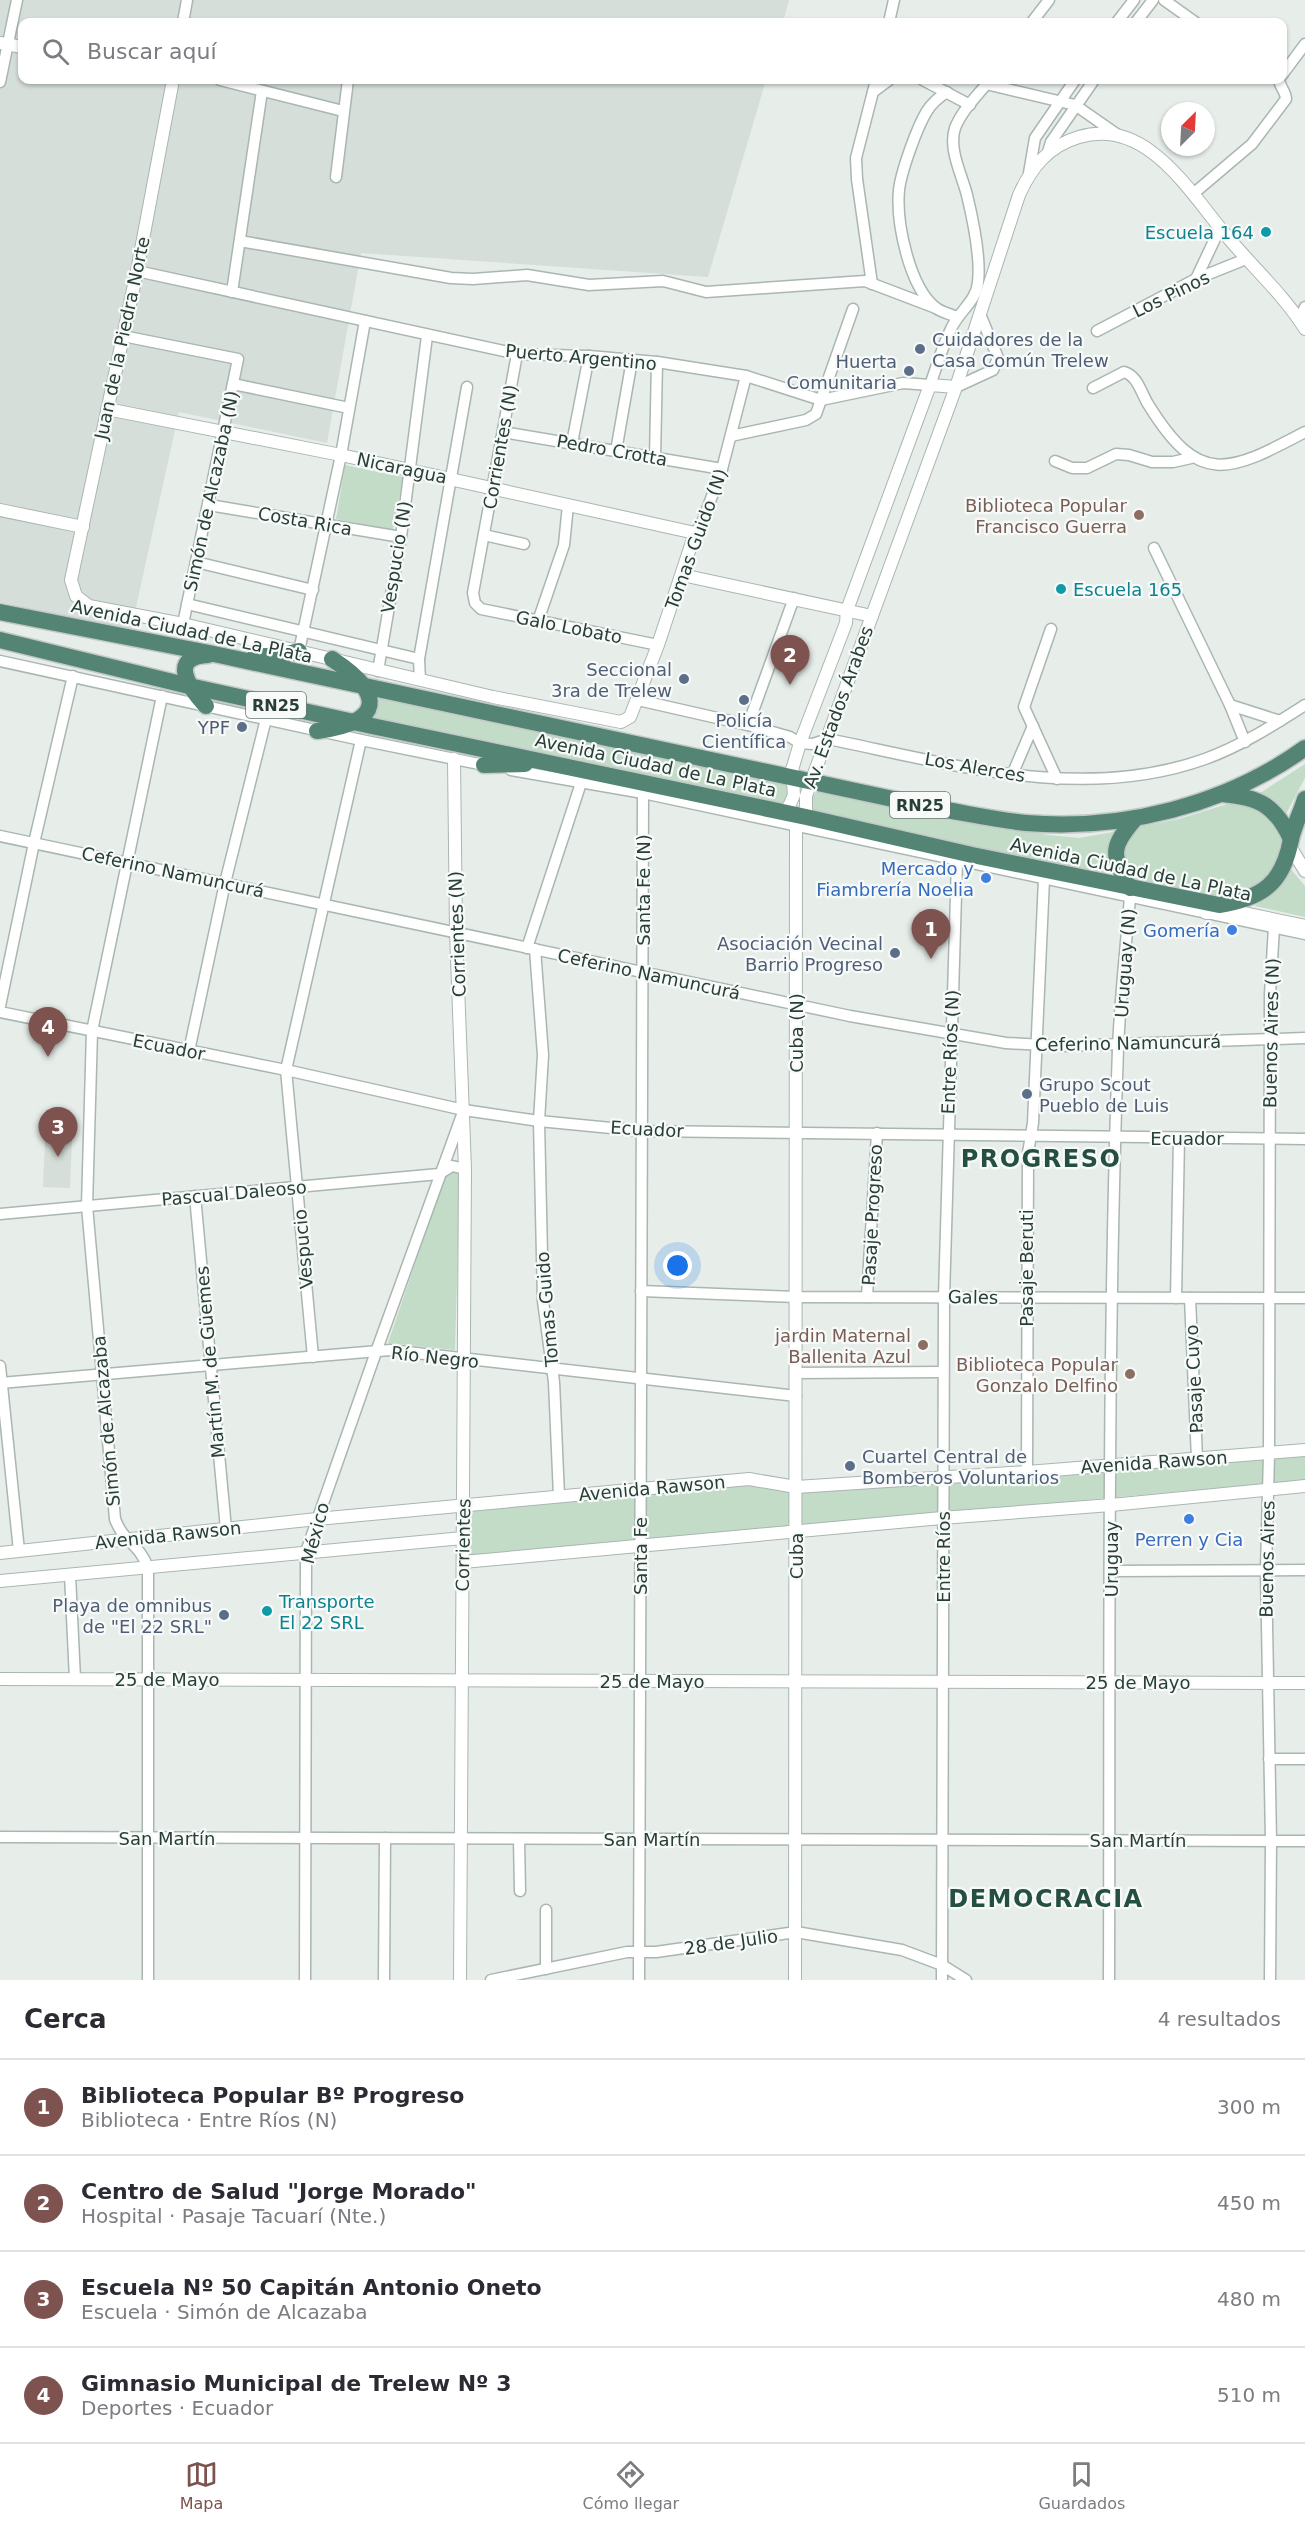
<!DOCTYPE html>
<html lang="es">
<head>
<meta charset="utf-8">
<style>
  body { margin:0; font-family:"DejaVu Sans",sans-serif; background:#f7f7f7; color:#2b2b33 }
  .compass { position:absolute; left:1161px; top:102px; width:54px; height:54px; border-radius:50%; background:#fff; box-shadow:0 2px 4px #0004; rotate:24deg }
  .you { position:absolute; left:678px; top:1266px; width:21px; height:21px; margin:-15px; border:4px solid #fff; border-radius:50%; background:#1a73e8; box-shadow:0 0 0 9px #1a73e833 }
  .badge { display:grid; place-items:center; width:39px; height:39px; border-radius:50%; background:#7e524e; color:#fff; font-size:20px; font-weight:700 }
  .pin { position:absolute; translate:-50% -50px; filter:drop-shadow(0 2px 3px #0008) }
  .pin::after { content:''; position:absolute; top:32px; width:21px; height:18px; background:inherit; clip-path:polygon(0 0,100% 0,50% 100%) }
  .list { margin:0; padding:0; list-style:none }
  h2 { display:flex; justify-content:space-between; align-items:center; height:78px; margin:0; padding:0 24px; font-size:26px }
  h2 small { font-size:20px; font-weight:400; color:#7c7c81 }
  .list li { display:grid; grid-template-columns:39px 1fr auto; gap:18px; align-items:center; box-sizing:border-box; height:96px; padding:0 24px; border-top:2px solid #e1e1e2 }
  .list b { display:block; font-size:22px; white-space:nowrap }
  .list p { margin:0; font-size:20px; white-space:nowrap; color:#7c7c81 }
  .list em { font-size:20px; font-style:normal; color:#7c7c81 }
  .icon { flex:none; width:33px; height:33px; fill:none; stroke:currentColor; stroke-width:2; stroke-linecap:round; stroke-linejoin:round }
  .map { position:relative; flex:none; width:1305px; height:1980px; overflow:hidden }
  .search { position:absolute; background:#fff; box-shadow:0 2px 4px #0004; left:18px; right:18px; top:18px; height:66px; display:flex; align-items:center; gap:15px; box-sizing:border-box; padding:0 21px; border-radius:12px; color:#7c7c81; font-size:22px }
  .sheet { height:462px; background:#fff }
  nav { display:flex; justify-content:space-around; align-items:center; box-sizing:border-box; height:84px; border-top:2px solid #e1e1e2; background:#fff; font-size:16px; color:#7c7c81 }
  nav a { display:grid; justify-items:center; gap:3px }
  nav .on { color:#7e524e }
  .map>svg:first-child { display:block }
</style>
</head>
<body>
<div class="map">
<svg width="1305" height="1980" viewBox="0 0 1305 1980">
  <rect width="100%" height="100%" fill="#e7eeea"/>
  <!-- built -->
  <g fill="#d5ded9">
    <path d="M0,0H789L783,22H22V80H766L708,277L361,253L327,443L179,412L131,630L0,602Z"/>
    <path d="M46,1116L73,1117L70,1188L43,1187Z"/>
  </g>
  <!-- green -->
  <g fill="#c2dcc7">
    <path d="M345,465L403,477L393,530L336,519Z"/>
    <path d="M374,695L784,781L789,790L787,800L780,806L367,721L378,708Z"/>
    <path d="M1305,764V778L1285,816L1279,806L1260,793Z"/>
    <path d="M819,789L945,817L1048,835L1079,838L1113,832C1107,846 1103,862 1112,876L817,814L811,808L813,796Z"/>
    <path d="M1237,801C1260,807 1275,821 1285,842L1276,865L1264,880L1251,890L1225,899L1131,880L1123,870L1124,841L1133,828L1179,819Z"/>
    <path d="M1289,867L1305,886V917L1255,906L1279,885Z"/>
    <path d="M454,1169L460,1171L455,1350L388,1343L446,1173Z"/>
    <path d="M1305,1456V1480L469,1556L472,1510L753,1483Z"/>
  </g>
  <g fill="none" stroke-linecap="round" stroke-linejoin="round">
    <defs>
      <g id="minor">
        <path d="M1164,0L1195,22"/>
        <path d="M183,22L187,0"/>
        <path d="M889,22L894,0"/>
        <path d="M1032,22L1049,0"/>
        <path d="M1117,22L1134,0"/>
        <path d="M1136,22L1153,0"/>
        <path d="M1282,75L1305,44"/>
        <path d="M220,80L343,111"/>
        <path d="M923,80L970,105"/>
        <path d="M0,82L17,0"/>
        <path d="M986,84L1075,105L1118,135"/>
        <path d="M873,92L889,80"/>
        <path d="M947,92C939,97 932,103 927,111C917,127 901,172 899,190C896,222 909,287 936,308C941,312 950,314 957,317"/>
        <path d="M1048,152L1051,142L1094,80"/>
        <path d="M1029,173L1035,138L1075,80"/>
        <path d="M336,177L348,80"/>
        <path d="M1193,194L1252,144L1286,99C1286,92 1280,87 1279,80"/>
        <path d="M240,241L451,278L473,279L527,275L589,285L663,281L706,292L865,281L936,308"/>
        <path d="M137,271L517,354L589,356L657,362L746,376L821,400L903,383L930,385C937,366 942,347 951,329C958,312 977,301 978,282C981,257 973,220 967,195C962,175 948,149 955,128C962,110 978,95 990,80"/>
        <path d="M1196,279L1220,228"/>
        <path d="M872,284L857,179L856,158L876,80"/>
        <path d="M232,292L262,91"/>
        <path d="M1299,320L1305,307"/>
        <path d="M1097,331L1196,279L1246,259"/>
        <path d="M123,336L238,359L183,624"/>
        <path d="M517,354L473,593L475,603L481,609L658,645"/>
        <path d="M233,384L349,408"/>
        <path d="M956,387L993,370L998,358L980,314"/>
        <path d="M1093,388L1124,372C1138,376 1141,393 1148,404C1199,487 1228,473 1305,432"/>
        <path d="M503,432L722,469"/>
        <path d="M731,436L806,420L816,414L853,309"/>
        <path d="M572,443L589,356"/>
        <path d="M616,451L632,360"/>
        <path d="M655,458L657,362"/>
        <path d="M1055,461L1072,468H1087L1116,454L1129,455L1152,462H1173L1191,458"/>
        <path d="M209,505L401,537"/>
        <path d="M695,533L702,523L722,469L746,376"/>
        <path d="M484,535L524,544"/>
        <path d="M1154,548L1230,705L1245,742"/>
        <path d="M196,562L313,590"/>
        <path d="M187,604L419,659"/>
        <path d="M538,621L564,545L568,505"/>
        <path d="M1051,629L1024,707L1057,779"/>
        <path d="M299,651L341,455L365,321"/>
        <path d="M0,661L361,740L489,766"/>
        <path d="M378,671L401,537L427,336"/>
        <path d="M420,680L419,659L467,387"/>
        <path d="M638,700L748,725L790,737L800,743L813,744L828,739C951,764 1082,803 1205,759C1241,746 1272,726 1305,705"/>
        <path d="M1230,705L1280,721"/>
        <path d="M748,725L794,598"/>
        <path d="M511,770L643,793L1305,934"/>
        <path d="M1012,775L1033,726"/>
        <path d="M0,836L850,1016L1006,1043L1063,1046L1305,1038"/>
        <path d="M527,948L581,783"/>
        <path d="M535,949L543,1055L539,1121L543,1301L554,1382L559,1496"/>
        <path d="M0,1006L34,843L73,676"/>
        <path d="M0,1012L286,1070L464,1110L539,1121L642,1131L1305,1139"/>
        <path d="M189,1051L225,883L266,719"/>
        <path d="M195,1196L226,1529"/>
        <path d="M0,1214L439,1174L452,1166L465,1169"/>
        <path d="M641,1291L797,1297L1305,1298"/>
        <path d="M867,1297L877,1133"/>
        <path d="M1176,1298L1179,1138"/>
        <path d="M1190,1298L1197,1459"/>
        <path d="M313,1357L286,1070L361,740"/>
        <path d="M0,1366L19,1551"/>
        <path d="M796,1373L943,1372"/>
        <path d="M0,1383L390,1350L796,1396"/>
        <path d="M1027,1472L1028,1153L1033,1123L1044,879"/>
        <path d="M1111,1571L1305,1570"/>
        <path d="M70,1575L75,1679"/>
        <path d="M1269,1759H1305"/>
        <path d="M0,1837L1305,1841"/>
        <path d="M519,1839L520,1891"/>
        <path d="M546,1910V1969"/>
        <path d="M148,1980V1568C140,1544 123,1542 115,1519L87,1206L92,1031L162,696"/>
        <path d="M305,1980L306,1552L376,1352L462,1115"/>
        <path d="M384,1980L385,1838"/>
        <path d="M491,1980L627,1952H656L796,1932L902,1950L942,1965L966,1980"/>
        <path d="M639,1980L643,793"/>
        <path d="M942,1980L944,1297L957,861"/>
        <path d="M1109,1980C1110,1670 1107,1359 1118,1049C1120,998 1126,947 1130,897"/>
        <path d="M1270,1980L1271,1841L1266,1570L1269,1454L1270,994L1274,927"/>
      </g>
      <g id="tertiary">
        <path d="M0,43L22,47"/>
        <path d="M107,409L341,455L695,533L658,645L630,717L621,722L493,697L183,624L89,606L76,596L71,580L137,271L173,80"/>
        <path d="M0,510L83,527"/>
        <path d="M682,575L872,616"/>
        <path d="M454,759L456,932L465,1169L460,1980"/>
        <path d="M791,819L786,813L794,795L792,770L800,743L846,623L847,610L930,385L956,387"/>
        <path d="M801,821L806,817V796L811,782L956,387L1019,195C1031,168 1048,146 1079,137C1149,116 1192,197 1231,241C1254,268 1287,299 1305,329"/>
        <path d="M1291,848L1305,871"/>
        <path d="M1220,906L1244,913L1305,926"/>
        <path d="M1206,913H1232"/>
        <path d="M0,1553L317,1519L749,1479L796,1487L1027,1472L1305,1450"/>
        <path d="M463,1562L942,1518L1111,1505L1305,1486"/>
        <path d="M0,1581L463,1538"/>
        <path d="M0,1679L1305,1683"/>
        <path d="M795,1980L796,827"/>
      </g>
      <g id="trunk">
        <path d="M0,612L214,654L935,808C965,813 996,820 1026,823C1123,831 1226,805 1305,748"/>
        <path d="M0,640L189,686L372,726L806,817L972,855L1219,905C1262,898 1283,884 1291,839C1294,826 1301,812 1305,799"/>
        <path d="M255,656H279L299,651"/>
        <path d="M206,706C190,689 167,657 208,655"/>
        <path d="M317,731C383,723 386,694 332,659"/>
        <path d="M484,765L525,764"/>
        <path d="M1222,794C1259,797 1275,805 1291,839"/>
        <path d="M1130,888C1111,855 1110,847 1136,818"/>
      </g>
    </defs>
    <!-- minor casing -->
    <use href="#minor" stroke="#aab6b0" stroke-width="13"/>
    <!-- tertiary casing -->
    <use href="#tertiary" stroke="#aab6b0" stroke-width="14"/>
    <!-- trunk casing -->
    <use href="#trunk" stroke="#c3c9c7" stroke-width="19"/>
    <!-- minor -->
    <use href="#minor" stroke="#fff" stroke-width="10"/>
    <!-- tertiary -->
    <use href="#tertiary" stroke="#fff" stroke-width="12"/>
    <!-- trunk -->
    <use href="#trunk" stroke="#538474" stroke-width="16"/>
  </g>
  <!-- markers -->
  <g fill="#0f9aa8" stroke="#f7faf9" stroke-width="2">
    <circle cx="1266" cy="232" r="6"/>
    <circle cx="1061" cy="589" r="6"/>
    <circle cx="267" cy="1611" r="6"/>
  </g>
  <g fill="#5c6f8a" stroke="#f7faf9" stroke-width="2">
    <circle cx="920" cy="349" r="6"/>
    <circle cx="909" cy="371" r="6"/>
    <circle cx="684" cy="679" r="6"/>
    <circle cx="744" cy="700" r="6"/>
    <circle cx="242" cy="727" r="6"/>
    <circle cx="895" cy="953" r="6"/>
    <circle cx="1027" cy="1094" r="6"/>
    <circle cx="850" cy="1466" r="6"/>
    <circle cx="224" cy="1615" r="6"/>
  </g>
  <g fill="#8d6e63" stroke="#f7faf9" stroke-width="2">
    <circle cx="1139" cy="515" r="6"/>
    <circle cx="923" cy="1345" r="6"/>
    <circle cx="1130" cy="1374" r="6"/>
  </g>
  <g fill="#3f7fe0" stroke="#f7faf9" stroke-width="2">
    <circle cx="986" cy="878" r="6"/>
    <circle cx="1232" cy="930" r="6"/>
    <circle cx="1189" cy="1519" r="6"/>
  </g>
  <g text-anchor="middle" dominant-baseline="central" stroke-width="4.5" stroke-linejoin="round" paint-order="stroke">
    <!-- shield labels -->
    <g fill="#f7faf9" stroke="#657770" stroke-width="1.5">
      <rect x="246" y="692" width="60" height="26" rx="4.5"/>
      <rect x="890" y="792" width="60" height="26" rx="4.5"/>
    </g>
    <g font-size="16" font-weight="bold" fill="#273f36">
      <text x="276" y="705">RN25</text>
      <text x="920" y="805">RN25</text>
    </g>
    <!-- culture labels -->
    <g font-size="18" fill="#0d838f" stroke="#f7faf9" text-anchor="start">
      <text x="1254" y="232" text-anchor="end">Escuela 164</text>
      <text x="1073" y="589">Escuela 165</text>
      <text x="279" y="1601">Transporte<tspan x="279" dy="21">El 22 SRL</tspan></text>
    </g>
    <!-- street labels -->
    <g font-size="18" fill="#273f36" stroke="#f7faf9">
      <text transform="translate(1171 294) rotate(-26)">Los Pinos</text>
      <text transform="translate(122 338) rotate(-78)">Juan de la Piedra Norte</text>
      <text transform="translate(581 357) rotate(5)">Puerto Argentino</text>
      <text transform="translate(500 447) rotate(-80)">Corrientes (N)</text>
      <text transform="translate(612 450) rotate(10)">Pedro Crotta</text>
      <text transform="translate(402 468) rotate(12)">Nicaragua</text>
      <text transform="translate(211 491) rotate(-78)">Simón de Alcazaba (N)</text>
      <text transform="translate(305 521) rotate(10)">Costa Rica</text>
      <text transform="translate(696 539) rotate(-70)">Tomas Guido (N)</text>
      <text transform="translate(396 557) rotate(-81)">Vespucio (N)</text>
      <text transform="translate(569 627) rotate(11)">Galo Lobato</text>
      <text transform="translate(192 631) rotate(12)">Avenida Ciudad de La Plata</text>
      <text transform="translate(838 707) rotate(-70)">Av. Estados Árabes</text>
      <text transform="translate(656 765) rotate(12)">Avenida Ciudad de La Plata</text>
      <text transform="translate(975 767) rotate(10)">Los Alerces</text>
      <text transform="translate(1131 869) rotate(12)">Avenida Ciudad de La Plata</text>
      <text transform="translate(173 872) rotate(12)">Ceferino Namuncurá</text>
      <text transform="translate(643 890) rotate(-90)">Santa Fe (N)</text>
      <text transform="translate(457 934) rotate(-92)">Corrientes (N)</text>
      <text transform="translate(1125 963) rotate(-86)">Uruguay (N)</text>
      <text transform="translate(649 974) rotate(12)">Ceferino Namuncurá</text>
      <text transform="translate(796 1033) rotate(-90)">Cuba (N)</text>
      <text transform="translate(1271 1033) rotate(-89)">Buenos Aires (N)</text>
      <text transform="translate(1128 1043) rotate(-1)">Ceferino Namuncurá</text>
      <text transform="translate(169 1047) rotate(11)">Ecuador</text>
      <text transform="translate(950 1052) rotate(-88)">Entre Ríos (N)</text>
      <text transform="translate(647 1129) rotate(3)">Ecuador</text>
      <text x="1187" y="1138">Ecuador</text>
      <text transform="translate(234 1193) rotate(-5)">Pascual Daleoso</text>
      <text transform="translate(872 1215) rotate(-87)">Pasaje Progreso</text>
      <text transform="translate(303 1249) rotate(-95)">Vespucio</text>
      <text transform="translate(1026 1268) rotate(-90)">Pasaje Beruti</text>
      <text transform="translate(973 1297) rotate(1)">Gales</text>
      <text transform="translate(547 1309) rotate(-95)">Tomas Guido</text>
      <text transform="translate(435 1357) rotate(6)">Río Negro</text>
      <text transform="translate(210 1362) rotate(-95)">Martín M. de Güemes</text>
      <text transform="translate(1194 1379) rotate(-93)">Pasaje Cuyo</text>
      <text transform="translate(106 1421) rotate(-95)">Simón de Alcazaba</text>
      <text transform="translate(1154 1462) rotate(-4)">Avenida Rawson</text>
      <text transform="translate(652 1488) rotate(-5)">Avenida Rawson</text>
      <text transform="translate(315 1533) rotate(-75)">México</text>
      <text transform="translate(168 1535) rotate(-6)">Avenida Rawson</text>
      <text transform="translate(463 1545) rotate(-89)">Corrientes</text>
      <text transform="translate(640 1556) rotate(-90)">Santa Fe</text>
      <text transform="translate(796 1556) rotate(-90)">Cuba</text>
      <text transform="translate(943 1557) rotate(-90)">Entre Ríos</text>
      <text transform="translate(1111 1559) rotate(-90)">Uruguay</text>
      <text transform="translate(1267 1559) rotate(-89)">Buenos Aires</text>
      <text x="167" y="1679">25 de Mayo</text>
      <text x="652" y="1681">25 de Mayo</text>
      <text x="1138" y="1682">25 de Mayo</text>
      <text x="167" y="1838">San Martín</text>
      <text x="652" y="1839">San Martín</text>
      <text x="1138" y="1840">San Martín</text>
      <text transform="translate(731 1942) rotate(-8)">28 de Julio</text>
    </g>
    <!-- service labels -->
    <g font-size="18" fill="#4e5e75" stroke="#f7faf9" text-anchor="end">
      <text x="932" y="339" text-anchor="start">Cuidadores de la<tspan x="932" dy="21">Casa Común Trelew</tspan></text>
      <text x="897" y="361">Huerta<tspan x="897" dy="21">Comunitaria</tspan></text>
      <text x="672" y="669">Seccional<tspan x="672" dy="21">3ra de Trelew</tspan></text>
      <text x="744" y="720" text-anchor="middle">Policía<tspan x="744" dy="21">Científica</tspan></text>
      <text x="230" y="727">YPF</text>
      <text x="883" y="943">Asociación Vecinal<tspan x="883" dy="21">Barrio Progreso</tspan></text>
      <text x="1039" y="1084" text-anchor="start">Grupo Scout<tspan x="1039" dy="21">Pueblo de Luis</tspan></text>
      <text x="862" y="1456" text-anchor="start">Cuartel Central de<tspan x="862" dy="21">Bomberos Voluntarios</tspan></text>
      <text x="212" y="1605">Playa de omnibus<tspan x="212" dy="21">de "El 22 SRL"</tspan></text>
    </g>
    <!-- education labels -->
    <g font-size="18" fill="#785e54" stroke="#f7faf9" text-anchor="end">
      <text x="1127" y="505">Biblioteca Popular<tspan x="1127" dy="21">Francisco Guerra</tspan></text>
      <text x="911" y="1335">jardin Maternal<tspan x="911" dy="21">Ballenita Azul</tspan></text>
      <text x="1118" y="1364">Biblioteca Popular<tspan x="1118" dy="21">Gonzalo Delfino</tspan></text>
    </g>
    <!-- shop labels -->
    <g font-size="18" fill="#366cbe" stroke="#f7faf9" text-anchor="end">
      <text x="974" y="868">Mercado y<tspan x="974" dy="21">Fiambrería Noelia</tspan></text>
      <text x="1220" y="930">Gomería</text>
      <text x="1189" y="1539" text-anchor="middle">Perren y Cia</text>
    </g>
    <!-- district labels -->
    <g font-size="24" font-weight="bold" letter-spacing="1.5" fill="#254f41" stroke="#f7faf9">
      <text x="1041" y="1159">PROGRESO</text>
      <text x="1046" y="1899">DEMOCRACIA</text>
    </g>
  </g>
</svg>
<svg class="compass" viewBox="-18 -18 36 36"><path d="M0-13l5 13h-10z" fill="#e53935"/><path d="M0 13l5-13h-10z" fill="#7c7c81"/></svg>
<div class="you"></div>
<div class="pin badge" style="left:931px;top:959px">1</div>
<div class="pin badge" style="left:790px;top:685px">2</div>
<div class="pin badge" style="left:58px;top:1157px">3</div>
<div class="pin badge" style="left:48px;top:1057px">4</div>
<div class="search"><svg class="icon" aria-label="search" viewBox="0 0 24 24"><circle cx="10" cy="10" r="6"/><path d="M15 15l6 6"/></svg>Buscar aquí</div>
</div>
<section class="sheet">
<h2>Cerca<small>4 resultados</small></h2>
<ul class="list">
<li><span class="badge">1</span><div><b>Biblioteca Popular Bº Progreso</b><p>Biblioteca · Entre Ríos (N)</p></div><em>300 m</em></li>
<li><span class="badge">2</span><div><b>Centro de Salud &quot;Jorge Morado&quot;</b><p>Hospital · Pasaje Tacuarí (Nte.)</p></div><em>450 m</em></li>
<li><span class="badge">3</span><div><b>Escuela Nº 50 Capitán Antonio Oneto</b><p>Escuela · Simón de Alcazaba</p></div><em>480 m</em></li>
<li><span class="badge">4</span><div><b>Gimnasio Municipal de Trelew Nº 3</b><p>Deportes · Ecuador</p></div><em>510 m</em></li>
</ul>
</section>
<nav>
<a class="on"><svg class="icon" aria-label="map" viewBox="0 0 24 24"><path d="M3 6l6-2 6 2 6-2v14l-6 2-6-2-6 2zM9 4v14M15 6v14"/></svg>Mapa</a>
<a><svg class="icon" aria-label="directions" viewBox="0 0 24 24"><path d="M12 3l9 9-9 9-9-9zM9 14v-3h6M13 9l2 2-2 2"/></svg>Cómo llegar</a>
<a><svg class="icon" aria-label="saved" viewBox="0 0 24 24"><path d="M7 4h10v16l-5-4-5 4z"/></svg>Guardados</a>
</nav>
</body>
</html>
